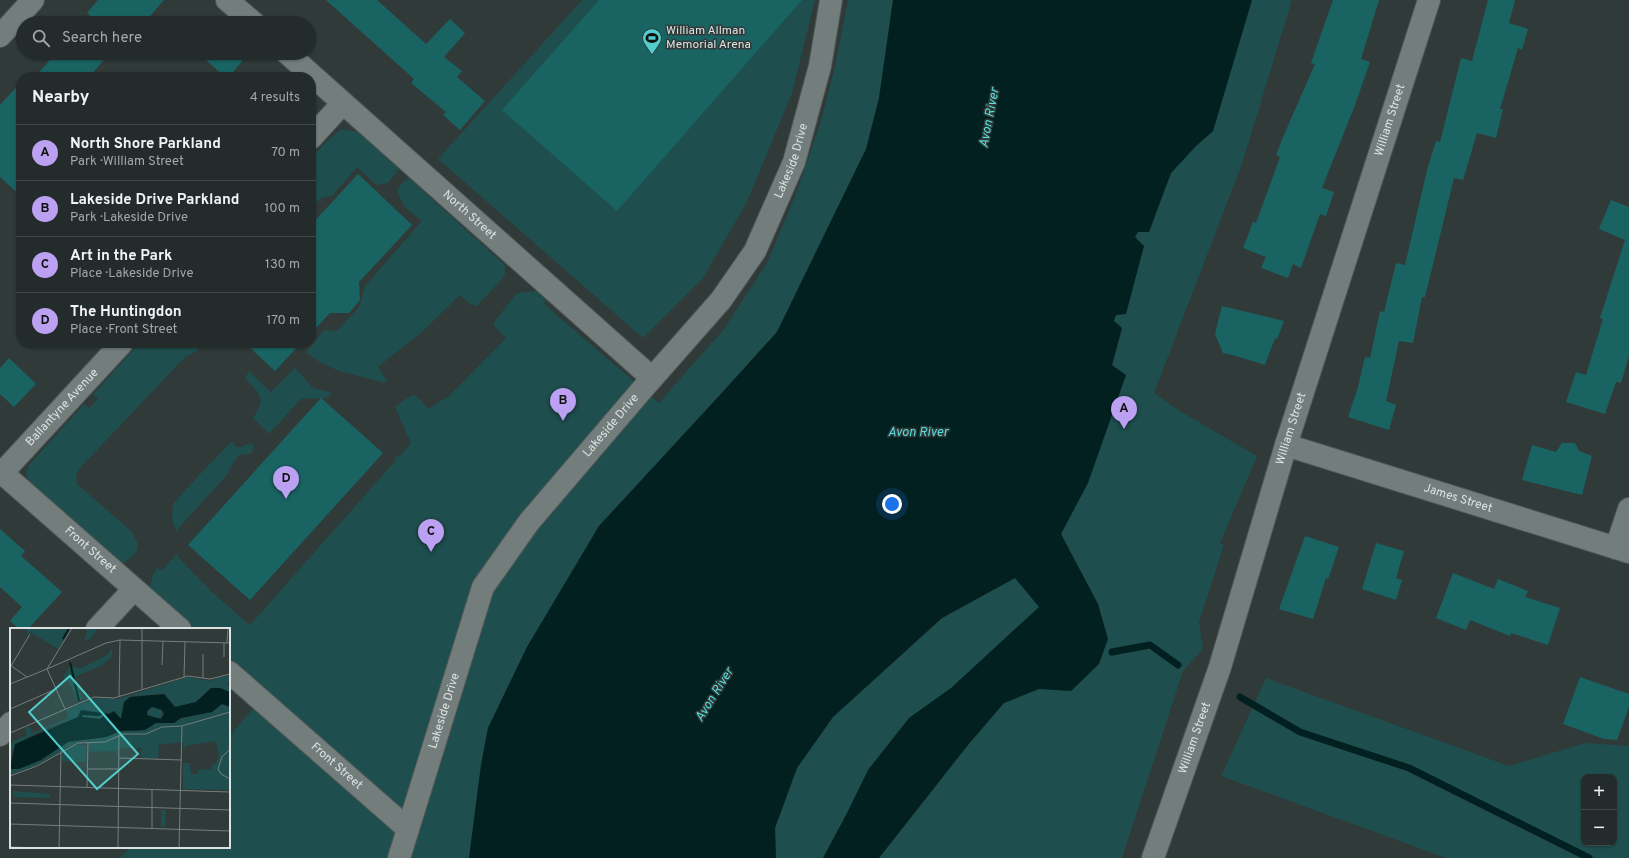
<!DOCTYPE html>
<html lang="en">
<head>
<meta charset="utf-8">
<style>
  body { margin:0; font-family:Overpass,sans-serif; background:#2c3433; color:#f1f3f6 }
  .controls { position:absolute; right:12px; bottom:12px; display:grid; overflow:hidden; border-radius:8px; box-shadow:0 1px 3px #0004 }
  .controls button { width:36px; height:36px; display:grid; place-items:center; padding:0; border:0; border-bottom:1px solid #414847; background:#242c2b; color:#f1f3f6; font:20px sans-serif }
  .you { position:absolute; left:892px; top:504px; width:14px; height:14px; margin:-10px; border:3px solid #fff; border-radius:50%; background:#1a73e8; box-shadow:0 0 0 6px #1a73e833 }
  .badge { display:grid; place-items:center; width:26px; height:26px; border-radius:50%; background:#bca0f2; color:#111; font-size:13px; font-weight:700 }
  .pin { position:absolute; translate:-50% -33px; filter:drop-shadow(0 1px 2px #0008) }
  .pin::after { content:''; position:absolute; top:21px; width:14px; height:12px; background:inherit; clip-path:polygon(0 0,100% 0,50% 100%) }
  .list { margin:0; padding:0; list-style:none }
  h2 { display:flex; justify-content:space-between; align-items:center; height:52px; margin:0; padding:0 16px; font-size:17px }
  h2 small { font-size:13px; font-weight:400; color:#a3a7a9 }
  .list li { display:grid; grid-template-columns:26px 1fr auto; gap:12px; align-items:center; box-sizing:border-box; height:56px; padding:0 16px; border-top:1px solid #414847 }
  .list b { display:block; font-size:15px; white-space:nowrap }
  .list p { margin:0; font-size:13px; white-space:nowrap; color:#a3a7a9 }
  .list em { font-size:13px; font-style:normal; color:#a3a7a9 }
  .icon { flex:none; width:22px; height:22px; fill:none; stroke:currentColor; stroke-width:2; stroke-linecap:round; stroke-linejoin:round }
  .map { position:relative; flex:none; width:1629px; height:858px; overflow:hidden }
  .search { position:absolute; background:#242c2b; box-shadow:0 1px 3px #0004; left:16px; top:16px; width:300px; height:44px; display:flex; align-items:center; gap:10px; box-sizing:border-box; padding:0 14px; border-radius:22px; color:#a3a7a9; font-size:15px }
  .panel { position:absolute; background:#242c2b; box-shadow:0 1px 3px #0004; left:16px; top:72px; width:300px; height:276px; border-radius:16px }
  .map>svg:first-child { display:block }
</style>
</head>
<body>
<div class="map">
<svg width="1629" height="858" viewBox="0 0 1629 858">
  <rect width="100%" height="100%" fill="#303a39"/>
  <!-- green -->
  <g fill="#1e4e4d" fill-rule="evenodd">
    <path d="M582,0H815L792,93L747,202L703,278L643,338L438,159Z"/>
    <path d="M848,0H893L879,98L866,149L777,332L719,396L599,526L527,647L488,728L481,765L469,858H120L130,847H229V736L268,692L235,663L229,660V629H195L168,605L149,591L153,574L157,568L162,570L178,553V557L211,591L247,623L251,624L395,461V457L401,455L411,443L395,407L406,399L413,395L418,397L428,409L450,395L506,338L494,326V322L517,293L536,291L546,301L544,304L659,403L724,329L767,263L796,194L821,121L834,71Z"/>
    <path d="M1252,0H1292L1242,164L1154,393L1180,411L1257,456L1220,543L1224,545L1199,622L1203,649L1183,671L1122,858H776L775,828L797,768L833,717L942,618L1015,578L1112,366L1122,328L1114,321L1135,237L1138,231H1149L1171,173L1196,146L1213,131Z"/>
    <path d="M341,129L358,132L399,169L388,183L376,185L357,167L332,196L321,198L311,208V158L324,144Z"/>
    <path d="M409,178L498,259L505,266V274L500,281L477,306L471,305L460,295L421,333L378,367L387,381L385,383L339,371L321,363L306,352L324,330L337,331L359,307L365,286L422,221L405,207L397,192L400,185Z"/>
    <path d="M139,343H202L196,352L186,356L80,468L76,476L77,484L130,530C144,548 138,553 121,565L28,481L26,473L29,465L84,404L89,408L98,399L93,395Z"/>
    <path d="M295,368L313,388L333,393L326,398L301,399L269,434L253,418C267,396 260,396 245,378L249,371L271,392Z"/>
    <path d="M232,441L236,447H242L250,443L254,446L251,454L239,455L233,463L228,474L176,531L172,520L173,504L202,472Z"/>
    <path d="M1266,678L1509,766L1585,743L1629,746V858H1446L1221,776ZM1584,777H1614V843H1584Z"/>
  </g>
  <!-- water -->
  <path fill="#032020" d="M893,0H1252L1213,131L1196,146L1171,173L1149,232H1138L1135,237L1144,246L1126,314L1116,315L1114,321L1122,328L1112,365L1126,375L1088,483L1061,534L1098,604L1108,639L1099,664L1071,691L1039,689L1004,703L968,745L879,858H823L847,813L868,770L909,718L951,688L1039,607L1015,578L942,618L833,717L797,768L775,828L776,858H469L481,765L488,728L527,647L599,526L719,396L777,332L866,149L879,98Z"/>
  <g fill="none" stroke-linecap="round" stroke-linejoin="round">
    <!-- stream -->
    <g stroke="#032020" stroke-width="7">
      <path d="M1112,652L1150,645L1178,665"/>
      <path d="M1240,697L1300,732L1409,768L1589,858"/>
    </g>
  </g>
  <!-- building -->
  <g fill="#196463">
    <path d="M98,0H164L144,23H98L87,13Z"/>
    <path d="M326,0H377L426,44L450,19L465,33L444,57L462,71L457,77L485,101L460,130L443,115L446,112L411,83L414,79Z"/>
    <path d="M599,0H802L617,211L502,110Z"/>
    <path d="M1333,0H1379L1361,59L1370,62L1355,105L1322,188L1334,192L1326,216L1320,214L1301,268L1293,264L1288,278L1261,268L1266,257L1243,248L1253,222L1256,223L1280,157L1276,155L1283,137L1315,64L1311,63Z"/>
    <path d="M1488,0H1515L1509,23L1528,29L1522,50L1518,48L1500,109H1503L1496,138L1477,133L1463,180L1454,178L1425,297H1422L1413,343L1399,341L1386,401L1396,405L1389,430L1348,417L1358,387L1365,357L1370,358L1380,311L1384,312L1396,263L1405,265L1427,170L1436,141L1440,142L1461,58L1472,61Z"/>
    <path d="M56,53H110L89,77H35Z"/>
    <path d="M198,53H249L229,77H225Z"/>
    <path d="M21,82V196L0,177V105Z"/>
    <path d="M358,174L412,225L359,282L360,300L349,313H330L311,333V225Z"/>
    <path d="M1611,200L1629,207V356L1621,383L1616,382L1605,414L1566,402L1576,372L1586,375L1603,319L1600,318L1625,240L1599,229Z"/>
    <path d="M1222,306L1284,321L1277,339L1275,338L1265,365L1236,356L1223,353L1215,334Z"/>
    <path d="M245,343H301L275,371Z"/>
    <path d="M9,358L36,384L14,407L0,394V368Z"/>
    <path d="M321,398L383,453L250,600L188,545Z"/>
    <path d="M1562,443H1575L1579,451L1592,456L1582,495L1522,480L1532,445L1556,452Z"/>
    <path d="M0,529L25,551L21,556L62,592L28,629H19L10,621L22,607L0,587Z"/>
    <path d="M1305,536L1339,547L1328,579L1326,578L1313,619L1279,609Z"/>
    <path d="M1376,543L1404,551L1396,578L1402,580L1396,600L1362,589Z"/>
    <path d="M1453,573L1494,589L1498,579L1528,591L1525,597L1560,608L1548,645L1511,633L1510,636L1470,620L1466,630L1436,618Z"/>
    <path d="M1580,677L1629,694V707L1617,740L1604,739L1563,724Z"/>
  </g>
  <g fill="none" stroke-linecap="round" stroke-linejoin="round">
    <defs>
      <g id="minor">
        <path d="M227,0L254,23"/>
        <path d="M0,36L33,0"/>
        <path id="s1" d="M287,53L652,378"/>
        <path d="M311,138L343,103"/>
        <path id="s2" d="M1286,445L1629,552"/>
        <path id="s3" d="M0,471L180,629"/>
        <path id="s4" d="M2,473L122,343"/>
        <path d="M1616,548L1629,509"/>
        <path d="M97,629L134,589"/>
        <path id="s5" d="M229,672L408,829"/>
        <path d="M0,735L11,723"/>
        <path id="s6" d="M399,858L483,587L529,522L640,392L721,300L755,251L794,162L820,66L831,0"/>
        <path id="s7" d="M1153,858L1220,667L1286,445L1429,0"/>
      </g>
    </defs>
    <!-- minor casing -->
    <use href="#minor" stroke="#4f5756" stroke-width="24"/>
    <!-- minor -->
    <use href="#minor" stroke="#727d7c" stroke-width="22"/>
  </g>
  <!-- icons -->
  <defs>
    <symbol id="stadium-pin" viewBox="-11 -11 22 30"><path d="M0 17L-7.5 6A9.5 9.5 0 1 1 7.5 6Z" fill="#52cdcc" stroke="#303a39"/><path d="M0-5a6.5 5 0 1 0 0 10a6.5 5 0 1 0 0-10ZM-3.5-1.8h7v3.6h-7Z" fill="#111"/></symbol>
  </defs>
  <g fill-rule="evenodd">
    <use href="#stadium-pin" x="641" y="27" width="22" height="30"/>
  </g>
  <g text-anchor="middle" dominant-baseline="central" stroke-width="3" stroke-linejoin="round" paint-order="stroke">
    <!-- poi labels -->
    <g font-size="12" fill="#dce2e2" stroke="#303a39" text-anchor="start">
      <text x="666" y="31">William Allman<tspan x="666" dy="14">Memorial Arena</tspan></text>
    </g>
    <!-- street labels -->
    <g font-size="12" fill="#dce2e2" stroke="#303a39">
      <text stroke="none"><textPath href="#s7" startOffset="775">William Street</textPath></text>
      <text stroke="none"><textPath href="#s6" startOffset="814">Lakeside Drive</textPath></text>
      <text stroke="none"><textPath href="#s1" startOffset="244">North Street</textPath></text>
      <text stroke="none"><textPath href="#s4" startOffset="89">Ballantyne Avenue</textPath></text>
      <text stroke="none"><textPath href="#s6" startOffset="490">Lakeside Drive</textPath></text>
      <text stroke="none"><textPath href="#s7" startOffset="451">William Street</textPath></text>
      <text stroke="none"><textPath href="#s2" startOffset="180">James Street</textPath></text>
      <text stroke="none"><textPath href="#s3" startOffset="120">Front Street</textPath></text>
      <text stroke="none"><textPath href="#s6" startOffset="154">Lakeside Drive</textPath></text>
      <text stroke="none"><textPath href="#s7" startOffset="127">William Street</textPath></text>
      <text stroke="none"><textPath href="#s5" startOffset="143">Front Street</textPath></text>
    </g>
    <!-- water labels -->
    <g font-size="13" font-style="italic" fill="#56dfdd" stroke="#303a39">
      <text transform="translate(990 118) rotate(-79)">Avon River</text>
      <text x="918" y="433">Avon River</text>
      <text transform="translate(715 695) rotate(-58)">Avon River</text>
    </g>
  </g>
  <!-- overview -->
  <g transform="translate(10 628)">
    <rect width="220" height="220" fill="#303a39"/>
    <path d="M13,0H60L48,21L20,4L18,7V3ZM74,0H88L80,11L74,12L77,4ZM102,20V29L91,38L65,49L73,71L67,73L61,58L53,50L59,39L71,40L97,27ZM213,48H220V53L217,55L220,64L201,60L186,74L165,79L154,66L122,68L114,77L110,91L101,84L90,91L72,89L43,98L18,109L2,123L0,133V115L17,107L15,100L20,98L22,105L58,90L56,82L68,77L88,70L108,71L178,49L200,53ZM212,76L220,79V162L173,161V135H180L181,146H188V142L201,141L202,137L205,136L209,129L206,113L176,118L174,122L173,114L149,117L148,131L131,130V120H109L107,130L106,123L79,124V113L68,114L27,137L0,147V141L32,132L58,114L96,109L111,103H129L146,95H164L171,90L202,84ZM138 85a7 7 0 1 1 14 0a7 7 0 1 1-14 0ZM66,117H76V134L52,133V123ZM3,163L39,166L40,170L3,169ZM151,182H156L155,199H151Z" fill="#1e4e4d"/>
    <path d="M201,60H210L220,64V79L212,76L202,84L171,90L164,95H146L135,102L111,103L96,109L58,114L31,132L9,141H0L5,116L68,89L71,82L99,86L104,83L111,91L114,74L120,69L154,66L165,79L186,74ZM142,79L152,82L154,86L151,91L137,87V83ZM97,85L90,91L72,89L73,87L88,88Z" fill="#032020" fill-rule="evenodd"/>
    <path fill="none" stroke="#032020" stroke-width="2" d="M53,11L59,0M60,34L69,73"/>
    <path fill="none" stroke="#757d7d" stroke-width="1" d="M217,15L218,0M214,29V15M0,37L17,49M152,37L153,13M1,38L20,6M174,49L175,14M193,50V26M0,56L37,41L62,0M132,61V0M109,68L110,12M0,81L46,61M55,81L37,41L96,15L110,12L220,15M0,105L84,69L104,70L178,48L200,51L220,46M220,121L212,129L208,141L211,146L220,151M109,130L172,132M78,141H109M0,148L27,138L68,115L95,114L113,106H136L152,99L172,98L220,84M0,157L220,164M77,159L78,114M0,175L220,182M0,196L220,203M142,200V161M0,219L32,220M49,220L51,123M108,220L109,107M169,220L172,98"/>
    <path fill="#52cdcc" fill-opacity="0.15" stroke="#52cdcc" stroke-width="2" d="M60,48L128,126L87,161L19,84Z"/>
    <rect width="220" height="220" fill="none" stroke="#dce2e2" stroke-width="2"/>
  </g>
</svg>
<div class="controls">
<button>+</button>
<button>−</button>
</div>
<div class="you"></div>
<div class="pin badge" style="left:1124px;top:429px">A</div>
<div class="pin badge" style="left:563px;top:421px">B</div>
<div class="pin badge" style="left:431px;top:552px">C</div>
<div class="pin badge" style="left:286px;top:499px">D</div>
<div class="search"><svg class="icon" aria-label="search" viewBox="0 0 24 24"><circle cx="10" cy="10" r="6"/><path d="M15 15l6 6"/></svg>Search here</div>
<section class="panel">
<h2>Nearby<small>4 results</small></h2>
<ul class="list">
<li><span class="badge">A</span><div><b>North Shore Parkland</b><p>Park · William Street</p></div><em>70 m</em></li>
<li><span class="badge">B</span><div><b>Lakeside Drive Parkland</b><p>Park · Lakeside Drive</p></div><em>100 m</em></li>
<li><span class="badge">C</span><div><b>Art in the Park</b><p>Place · Lakeside Drive</p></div><em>130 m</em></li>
<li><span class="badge">D</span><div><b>The Huntingdon</b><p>Place · Front Street</p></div><em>170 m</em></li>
</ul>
</section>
</div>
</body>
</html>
